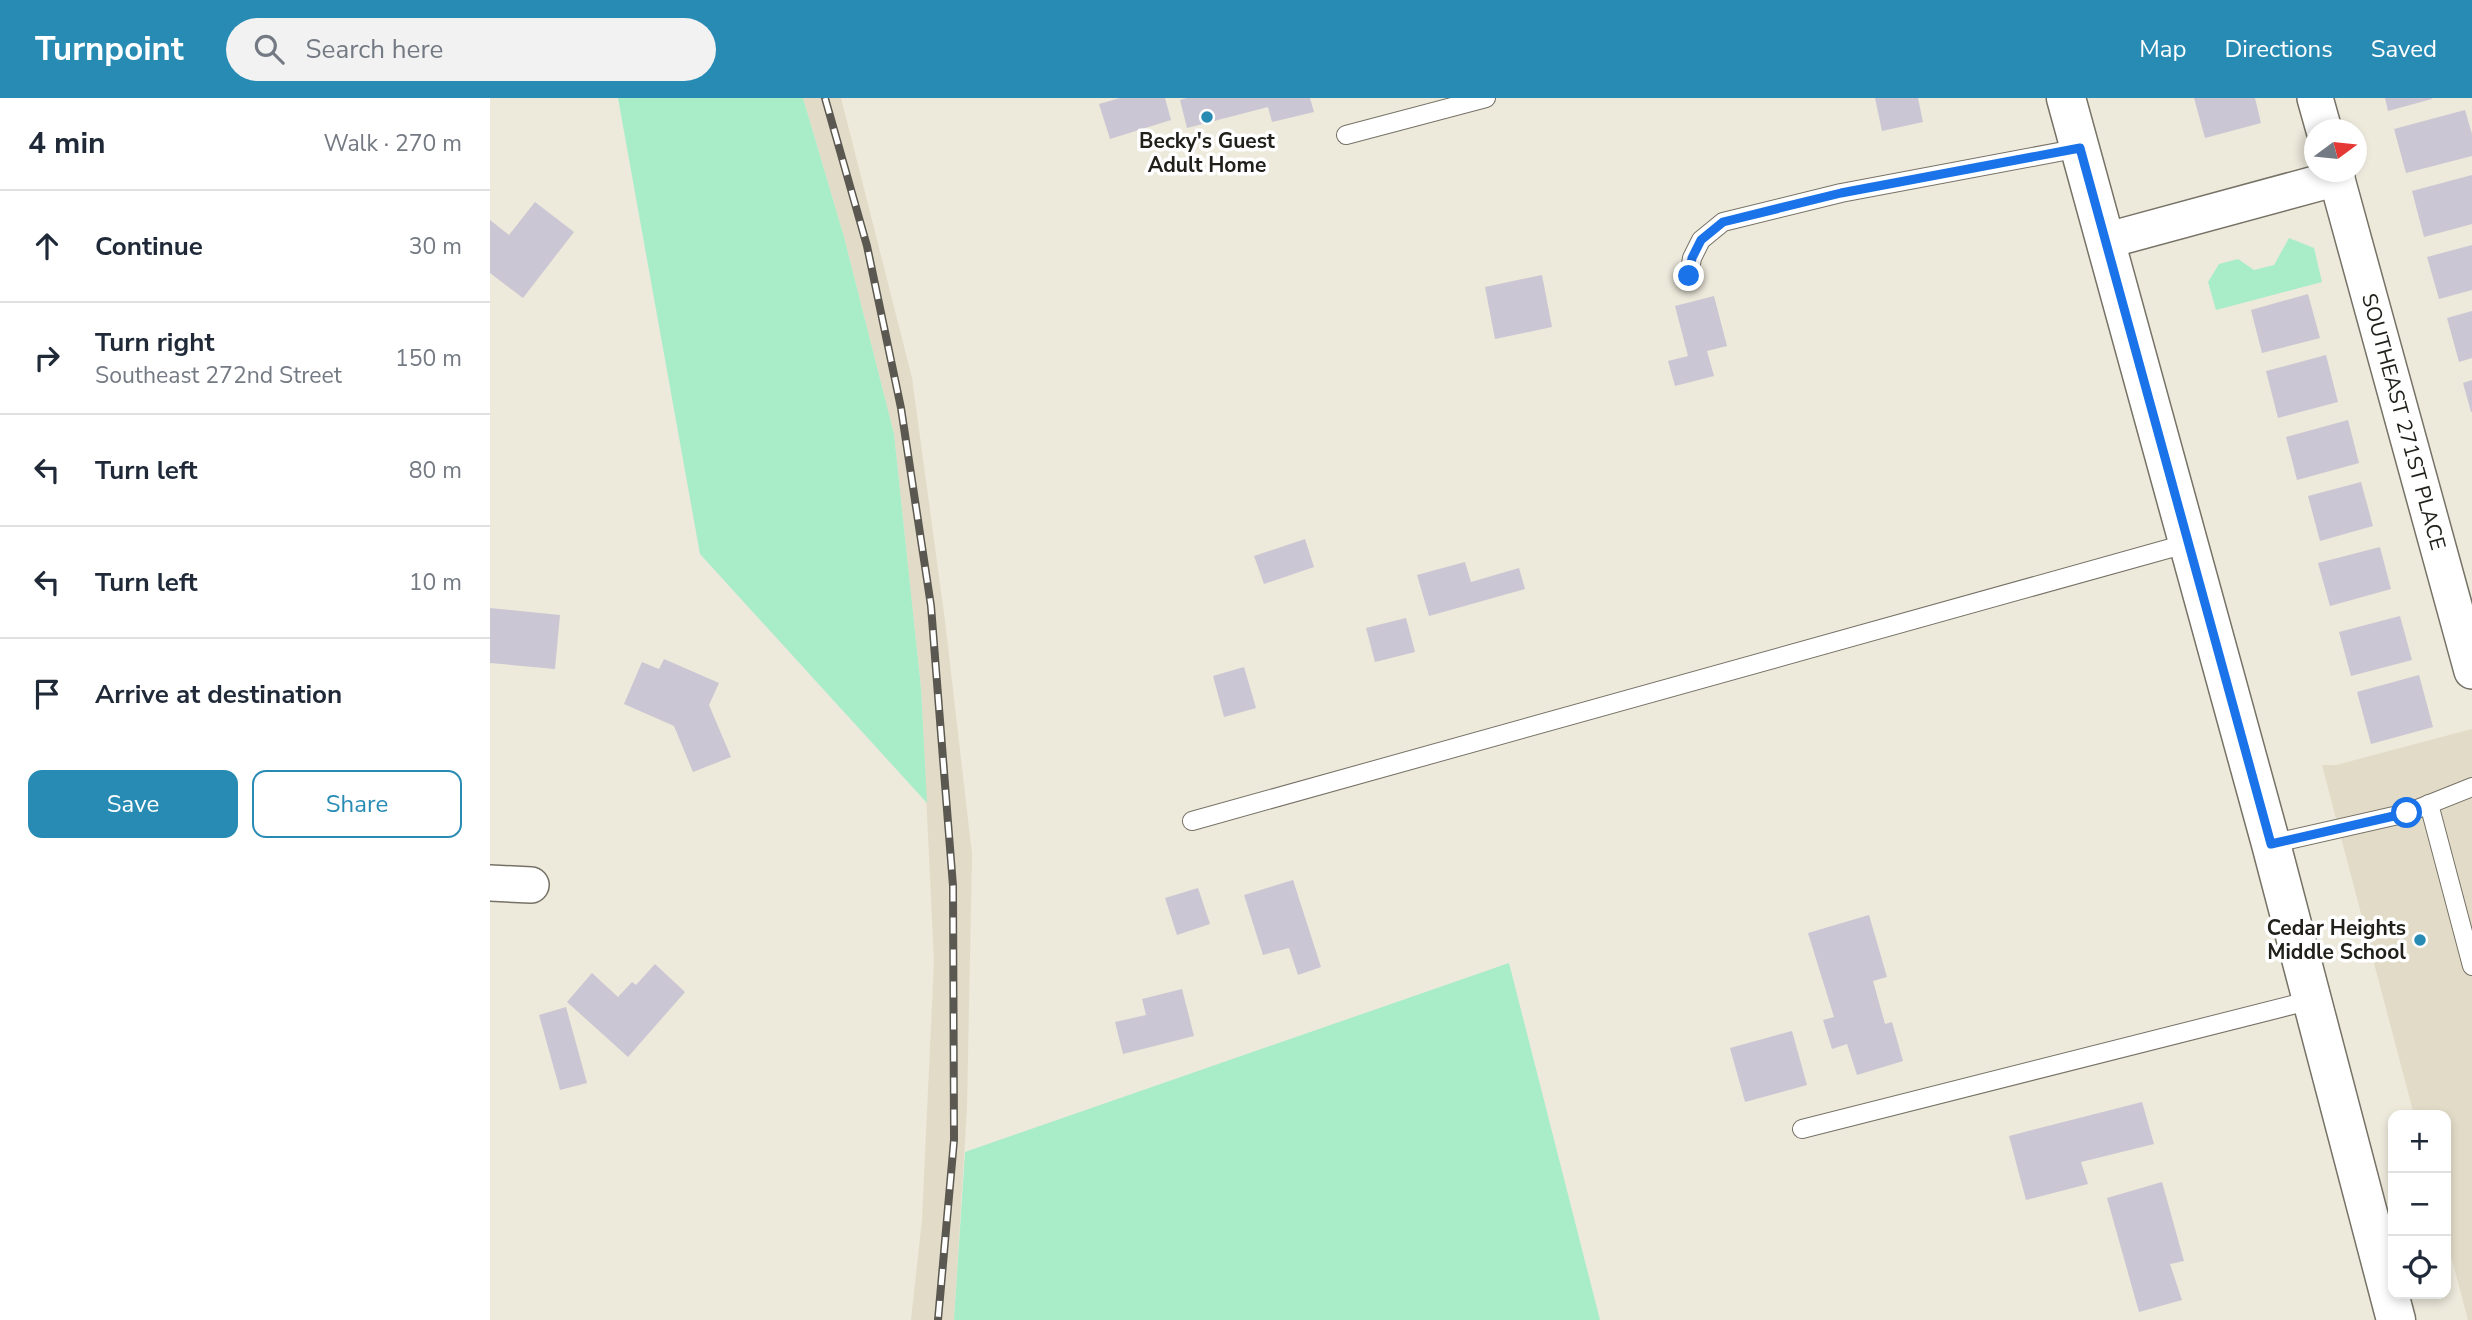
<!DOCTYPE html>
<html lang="en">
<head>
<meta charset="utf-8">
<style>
  body { margin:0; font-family:"Nunito Sans",sans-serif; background:#f2f2f3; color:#1f2937 }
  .controls { position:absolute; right:21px; bottom:21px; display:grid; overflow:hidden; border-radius:14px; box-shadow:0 4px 10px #0003 }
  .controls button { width:63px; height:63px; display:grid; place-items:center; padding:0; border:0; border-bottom:2px solid #e0e1e3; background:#fff; color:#1f2937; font:35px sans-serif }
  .compass { position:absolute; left:1814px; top:21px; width:63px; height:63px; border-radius:50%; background:#fff; box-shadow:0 4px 10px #0003; rotate:75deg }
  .stop { position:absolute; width:21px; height:21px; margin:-16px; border:5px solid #1a73e8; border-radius:50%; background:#fff }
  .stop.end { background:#1a73e8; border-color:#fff; box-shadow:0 2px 7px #0008 }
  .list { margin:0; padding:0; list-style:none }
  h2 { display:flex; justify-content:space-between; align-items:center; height:91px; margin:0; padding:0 28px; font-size:30px }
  h2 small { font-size:23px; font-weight:400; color:#747a83 }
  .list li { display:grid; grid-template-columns:46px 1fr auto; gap:21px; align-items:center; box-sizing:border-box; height:112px; padding:0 28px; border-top:2px solid #e0e1e3 }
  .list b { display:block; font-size:26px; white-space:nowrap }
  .list p { margin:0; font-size:23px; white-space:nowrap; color:#747a83 }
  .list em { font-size:23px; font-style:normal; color:#747a83 }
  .actions { display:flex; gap:14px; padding:21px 28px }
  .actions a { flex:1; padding:16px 0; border:2px solid #278bb4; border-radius:14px; text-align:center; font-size:24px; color:#278bb4 }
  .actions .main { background:#278bb4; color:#fff }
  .icon { flex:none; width:38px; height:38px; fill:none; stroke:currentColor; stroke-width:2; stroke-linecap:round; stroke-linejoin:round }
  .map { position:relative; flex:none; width:1982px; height:1222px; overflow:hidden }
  header { display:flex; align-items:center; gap:42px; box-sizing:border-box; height:98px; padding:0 35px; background:#278bb4; color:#fff }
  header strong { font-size:33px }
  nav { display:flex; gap:38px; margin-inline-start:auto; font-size:24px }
  .search { width:490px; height:63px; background:#f2f2f3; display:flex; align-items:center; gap:18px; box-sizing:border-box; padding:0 24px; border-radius:38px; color:#747a83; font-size:26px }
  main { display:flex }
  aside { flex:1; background:#fff }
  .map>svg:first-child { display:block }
</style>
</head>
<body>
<header>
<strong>Turnpoint</strong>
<div class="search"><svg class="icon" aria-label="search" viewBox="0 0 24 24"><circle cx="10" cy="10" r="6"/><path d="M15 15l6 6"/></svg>Search here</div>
<nav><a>Map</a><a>Directions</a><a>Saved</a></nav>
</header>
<main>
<aside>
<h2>4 min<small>Walk · 270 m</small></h2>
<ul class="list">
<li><svg class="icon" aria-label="ahead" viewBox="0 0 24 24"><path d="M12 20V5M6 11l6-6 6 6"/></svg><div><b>Continue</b></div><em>30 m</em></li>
<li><svg class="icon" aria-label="right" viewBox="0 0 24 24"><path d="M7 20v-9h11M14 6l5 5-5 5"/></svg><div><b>Turn right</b><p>Southeast 272nd Street</p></div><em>150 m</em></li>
<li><svg class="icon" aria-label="left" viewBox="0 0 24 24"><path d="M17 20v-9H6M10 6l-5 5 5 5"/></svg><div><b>Turn left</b></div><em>80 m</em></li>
<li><svg class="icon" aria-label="left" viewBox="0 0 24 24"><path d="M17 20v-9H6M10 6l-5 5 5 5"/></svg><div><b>Turn left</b></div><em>10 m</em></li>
<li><svg class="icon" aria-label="arrive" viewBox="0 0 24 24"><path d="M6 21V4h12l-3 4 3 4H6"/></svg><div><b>Arrive at destination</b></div></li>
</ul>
<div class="actions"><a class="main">Save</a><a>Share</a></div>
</aside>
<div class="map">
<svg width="1982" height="1222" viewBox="0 0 1982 1222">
  <rect width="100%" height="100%" fill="#ede9db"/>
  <!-- built -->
  <g fill="#e2dbc7">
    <path d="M313,0H351L422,280L455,523L482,756L477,1010L464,1222H421L432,1122L444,863L431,590L404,336L354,139Z"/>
    <path d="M1982,631V1222H1978L1956,1139V1017H1924L1832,667H1846Z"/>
  </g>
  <!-- green -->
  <g fill="#a8edc8">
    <path d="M128,0H313L354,139L404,336L431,590L437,705L210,456Z"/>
    <path d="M1799,140L1824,150L1832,184L1726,212L1718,184L1729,166L1748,161L1764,172L1784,167Z"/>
    <path d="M1019,865L1110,1222H464L475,1054Z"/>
  </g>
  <!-- building -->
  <g fill="#cbc6d3">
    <path d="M630,0H675L681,22L620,41L609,6Z"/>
    <path d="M697,0H820L824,14L782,24L778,9L697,30L690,2Z"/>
    <path d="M1385,0H1428L1433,24L1392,33Z"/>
    <path d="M1704,0H1765L1771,25L1715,40Z"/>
    <path d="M1895,0H1942V1L1898,13Z"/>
    <path d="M1975,12L1982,36V58L1916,75L1904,31Z"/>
    <path d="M1982,77V126L1934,139L1922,93Z"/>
    <path d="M45,104L84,134L33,200L0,175V122L19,137Z"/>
    <path d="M1982,147V192L1949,201L1937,159Z"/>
    <path d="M1052,177L1062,229L1005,241L995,189Z"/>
    <path d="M1818,196L1830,240L1772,255L1761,212Z"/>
    <path d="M1224,198L1237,248L1217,253L1224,278L1185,288L1178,263L1198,258L1185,208Z"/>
    <path d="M1982,213V260L1969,264L1957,220Z"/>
    <path d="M1836,257L1848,304L1788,320L1776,273Z"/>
    <path d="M1982,282V314H1981L1973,285Z"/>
    <path d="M1858,322L1869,365L1807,382L1796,339Z"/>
    <path d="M1871,384L1883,428L1830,443L1818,398Z"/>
    <path d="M815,441L824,469L774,486L764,458Z"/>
    <path d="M1890,449L1901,491L1840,508L1828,465Z"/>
    <path d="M975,464L981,484L1029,470L1035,491L939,518L927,477Z"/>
    <path d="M0,510L70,517L65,571L0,565Z"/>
    <path d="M1910,518L1922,562L1861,578L1849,534Z"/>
    <path d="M916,520L925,554L885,564L876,530Z"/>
    <path d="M174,561L229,585L219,607L241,659L203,674L184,628L134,606L152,564L169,571Z"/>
    <path d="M754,569L766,610L734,619L723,578Z"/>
    <path d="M1929,577L1943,629L1881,646L1867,594Z"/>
    <path d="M803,782L831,869L808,877L799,850L773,857L754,797Z"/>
    <path d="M708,790L720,826L687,837L675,800Z"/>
    <path d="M1379,817L1397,879L1383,883L1395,926L1402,924L1413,963L1367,977L1357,946L1342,951L1333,922L1344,919L1318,835Z"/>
    <path d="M165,866L195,894L138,959L77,904L102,875L128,899L142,884L146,887Z"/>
    <path d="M692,891L704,938L633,956L625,924L656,917L652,901Z"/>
    <path d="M76,909L97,985L70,992L49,917Z"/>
    <path d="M1302,933L1317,987L1255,1004L1240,950Z"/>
    <path d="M1652,1004L1664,1046L1591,1064L1598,1086L1536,1102L1519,1038Z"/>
    <path d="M1672,1084L1694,1163L1680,1166L1692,1202L1649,1214L1617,1100Z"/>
  </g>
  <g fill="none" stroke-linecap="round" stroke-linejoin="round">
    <defs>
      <g id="service">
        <path d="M856,37L996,0"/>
        <path d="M1199,178L1202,160L1211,142L1233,124L1351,95L1590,50"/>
        <path d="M1939,706L1982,868"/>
        <path d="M702,723L1699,445"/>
        <path d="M1781,746L1917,715L1982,689"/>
        <path d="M1312,1031L1822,902"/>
      </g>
      <g id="minor">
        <path d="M1825,0L1834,32"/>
        <path id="s1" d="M1845,74L1982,573"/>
        <path d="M1615,143L1847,80"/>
        <path d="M0,785L41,787"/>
      </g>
      <path id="primary" d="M1576,0L1781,746L1906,1222"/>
    </defs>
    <!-- service casing -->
    <use href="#service" stroke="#767266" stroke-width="20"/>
    <!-- minor casing -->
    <use href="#minor" stroke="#767266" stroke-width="38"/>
    <!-- primary casing -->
    <use href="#primary" stroke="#767266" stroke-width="41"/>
    <!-- service -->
    <use href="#service" stroke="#fff" stroke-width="18"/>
    <!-- minor -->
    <use href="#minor" stroke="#fff" stroke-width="35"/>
    <!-- primary -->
    <use href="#primary" stroke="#fff" stroke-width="38"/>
    <defs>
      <path id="rail" d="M335,0L377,148L411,310L441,508L463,788L464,1042L448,1222"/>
    </defs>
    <!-- rail casing -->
    <use href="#rail" stroke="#5a5850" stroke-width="8"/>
    <!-- rail -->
    <use href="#rail" stroke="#fff" stroke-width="5" stroke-dasharray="16" stroke-linecap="butt"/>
  </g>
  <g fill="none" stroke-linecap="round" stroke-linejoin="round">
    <!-- route -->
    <path stroke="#1a73e8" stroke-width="9" d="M1199,178L1202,160L1211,142L1233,124L1351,95L1590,50L1781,746L1917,715"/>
  </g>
  <!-- markers -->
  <g fill="#278bb4" stroke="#fff" stroke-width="2.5">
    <circle cx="717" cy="19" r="7"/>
    <circle cx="1930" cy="842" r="7"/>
  </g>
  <g text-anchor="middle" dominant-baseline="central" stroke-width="7" stroke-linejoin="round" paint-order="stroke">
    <!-- poi labels -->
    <g font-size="21" font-weight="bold" fill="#21201b" stroke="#fff">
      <text x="717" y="43">Becky's Guest<tspan x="717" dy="24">Adult Home</tspan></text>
      <text x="1916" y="830" text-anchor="end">Cedar Heights<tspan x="1916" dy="24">Middle School</tspan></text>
    </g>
    <!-- street labels -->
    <g font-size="21" fill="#21201b" stroke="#fff">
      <text stroke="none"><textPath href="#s1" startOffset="259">SOUTHEAST 271ST PLACE</textPath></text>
    </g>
  </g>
</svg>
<div class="controls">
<button>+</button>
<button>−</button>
<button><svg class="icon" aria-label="locate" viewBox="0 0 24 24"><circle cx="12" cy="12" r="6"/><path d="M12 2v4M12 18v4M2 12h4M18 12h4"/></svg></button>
</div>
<svg class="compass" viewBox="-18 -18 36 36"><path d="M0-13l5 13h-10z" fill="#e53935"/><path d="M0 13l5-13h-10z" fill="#747a83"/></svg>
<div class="stop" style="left:1917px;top:715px"></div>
<div class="stop end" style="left:1199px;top:178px"></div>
</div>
</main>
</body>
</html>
